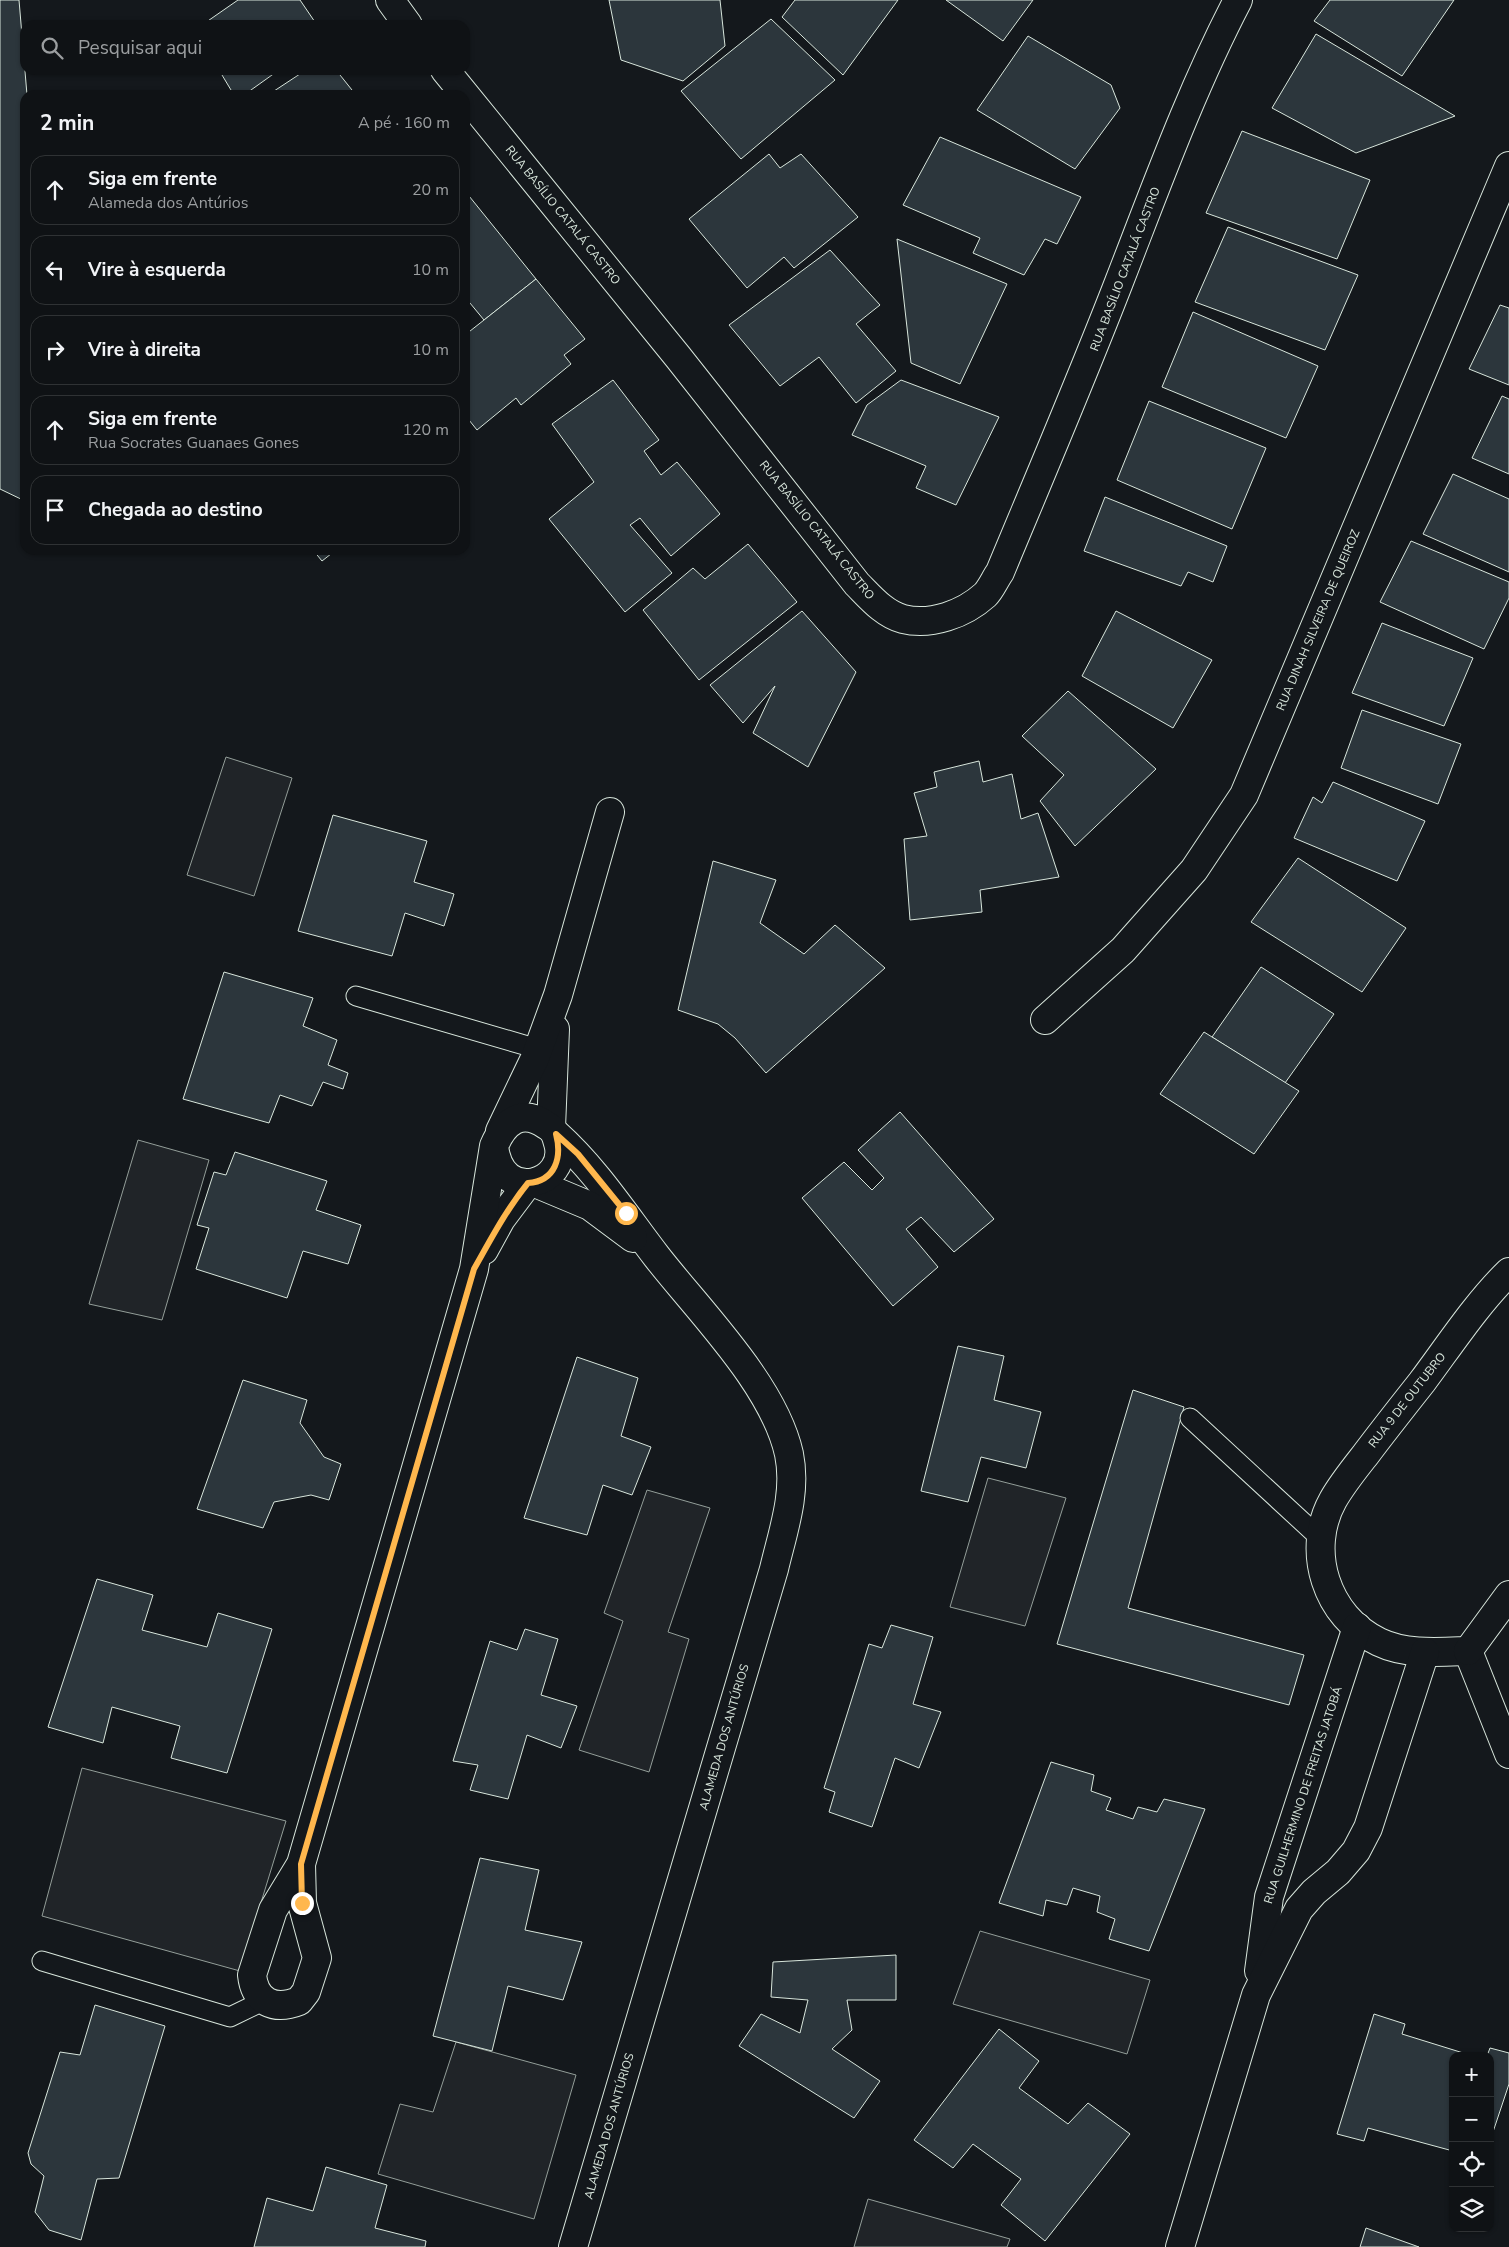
<!DOCTYPE html>
<html lang="pt">
<head>
<meta charset="utf-8">
<style>
  body { margin:0; font-family:"Nunito Sans",sans-serif; background:#1d2022; color:#f1f3f6 }
  .controls { position:absolute; right:15px; bottom:15px; display:grid; overflow:hidden; border-radius:10px; box-shadow:0 1px 4px #0004 }
  .controls button { width:45px; height:45px; display:grid; place-items:center; padding:0; border:0; border-bottom:1px solid #2f3234; background:#0f1215; color:#f1f3f6; font:25px sans-serif }
  .stop { position:absolute; width:15px; height:15px; margin:-11px; border:4px solid #ffb74d; border-radius:50%; background:#fff }
  .stop.end { background:#ffb74d; border-color:#fff; box-shadow:0 1px 5px #0008 }
  .list { margin:0; padding:0; list-style:none }
  h2 { display:flex; justify-content:space-between; align-items:center; height:65px; margin:0; padding:0 20px; font-size:21px }
  h2 small { font-size:16px; font-weight:400; color:#9b9ea0 }
  .list li { display:grid; grid-template-columns:32px 1fr auto; gap:15px; align-items:center; box-sizing:border-box; height:70px; margin:0 10px 10px; padding:0 10px; border:1px solid #2f3234; border-radius:15px }
  .list b { display:block; font-size:19px; white-space:nowrap }
  .list p { margin:0; font-size:16px; white-space:nowrap; color:#9b9ea0 }
  .list em { font-size:16px; font-style:normal; color:#9b9ea0 }
  .icon { flex:none; width:28px; height:28px; fill:none; stroke:currentColor; stroke-width:2; stroke-linecap:round; stroke-linejoin:round }
  .map { position:relative; flex:none; width:1509px; height:2247px; overflow:hidden }
  .search { position:absolute; background:#0f1215; box-shadow:0 1px 4px #0004; left:20px; top:20px; width:450px; height:55px; display:flex; align-items:center; gap:12px; box-sizing:border-box; padding:0 18px; border-radius:15px; color:#9b9ea0; font-size:19px }
  .panel { position:absolute; background:#0f1215; box-shadow:0 1px 4px #0004; left:20px; top:90px; width:450px; height:465px; border-radius:15px }
  .map>svg:first-child { display:block }
</style>
</head>
<body>
<div class="map">
<svg width="1509" height="2247" viewBox="0 0 1509 2247">
  <rect width="100%" height="100%" fill="#14181c"/>
  <!-- green -->
  <g fill="#202428" stroke="#939e99">
    <path d="M226,757L292,778L254,896L187,875Z"/>
    <path d="M138,1140L209,1160L162,1320L89,1304Z"/>
    <path d="M988,1478L1066,1498L1025,1626L950,1607Z"/>
    <path d="M647,1490L710,1508L668,1632L689,1639L649,1772L579,1750L623,1621L604,1613Z"/>
    <path d="M82,1768L286,1821L240,1971L42,1916Z"/>
    <path d="M980,1931L1150,1980L1127,2054L953,2004Z"/>
    <path d="M456,2042L576,2075L534,2219L378,2174L400,2104L433,2112Z"/>
    <path d="M868,2199L1010,2239L1007,2247H854Z"/>
  </g>
  <!-- building -->
  <g fill="#2c363c" stroke="#d8e6dc">
    <path d="M0,0H19L27,95H25V501L0,489Z"/>
    <path d="M238,0H300L317,25H202Z"/>
    <path d="M609,0H720L725,46L683,81L621,60Z"/>
    <path d="M795,0H898L843,75L782,17Z"/>
    <path d="M946,0H1033L1003,41Z"/>
    <path d="M1330,0H1454L1402,76L1314,21Z"/>
    <path d="M771,19L835,80L741,159L681,91Z"/>
    <path d="M1316,34L1455,116L1356,153L1272,108Z"/>
    <path d="M1028,36L1111,85L1120,108L1075,169L977,110Z"/>
    <path d="M219,70H279L244,95H234Z"/>
    <path d="M306,70H336L356,95H268Z"/>
    <path d="M1242,131L1370,180L1337,259L1206,213Z"/>
    <path d="M940,137L1081,197L1057,244L1045,239L1024,275L973,253L980,238L903,205Z"/>
    <path d="M769,154L780,168L801,154L858,217L794,268L784,257L747,288L689,219Z"/>
    <path d="M465,191L536,279L484,320L465,297Z"/>
    <path d="M1228,227L1358,275L1325,350L1195,302Z"/>
    <path d="M897,239L1007,284L960,384L911,363Z"/>
    <path d="M830,250L880,305L856,324L896,371L856,403L819,357L780,386L729,325Z"/>
    <path d="M536,279L585,339L564,355L571,364L521,405L516,398L477,430L465,415V335Z"/>
    <path d="M1500,305L1509,308V385L1469,369Z"/>
    <path d="M1193,312L1318,366L1286,438L1162,387Z"/>
    <path d="M613,380L659,440L644,451L661,475L677,462L720,514L671,556L640,518L630,525L672,573L625,612L549,519L594,482L552,424Z"/>
    <path d="M901,380L999,417L956,505L916,488L926,466L852,435L867,405Z"/>
    <path d="M1502,396L1509,399V474L1472,458Z"/>
    <path d="M1149,401L1266,448L1232,529L1117,480Z"/>
    <path d="M1453,474L1509,499V572L1423,534Z"/>
    <path d="M1105,497L1227,546L1213,582L1188,572L1181,586L1084,551Z"/>
    <path d="M1411,541L1509,582V598L1484,649L1380,602Z"/>
    <path d="M748,544L797,602L699,680L643,610L693,568L705,579Z"/>
    <path d="M313,550H336L322,561Z"/>
    <path d="M802,611L856,672L808,767L753,733L775,686L743,723L710,685Z"/>
    <path d="M1116,611L1212,660L1173,728L1082,676Z"/>
    <path d="M1382,623L1473,658L1444,726L1352,693Z"/>
    <path d="M1068,691L1156,769L1075,846L1040,801L1064,775L1022,736Z"/>
    <path d="M1362,710L1461,744L1438,804L1341,768Z"/>
    <path d="M979,761L983,782L1012,774L1021,819L1038,813L1059,877L980,890L982,912L910,920L904,839L927,836L914,793L937,787L934,772Z"/>
    <path d="M1333,782L1425,821L1397,881L1294,838L1313,797L1322,803Z"/>
    <path d="M333,815L427,841L414,882L454,894L444,926L405,913L392,956L298,931Z"/>
    <path d="M1298,858L1406,928L1362,992L1251,922Z"/>
    <path d="M713,861L776,880L760,923L804,954L835,925L885,968L766,1073L735,1038L718,1024L678,1010Z"/>
    <path d="M1261,967L1334,1014L1285,1083L1212,1037Z"/>
    <path d="M224,972L313,998L303,1026L337,1040L328,1065L348,1073L343,1089L323,1082L312,1106L280,1095L269,1123L183,1099Z"/>
    <path d="M1204,1032L1299,1091L1254,1154L1160,1094Z"/>
    <path d="M900,1112L994,1219L954,1252L921,1217L906,1229L938,1267L893,1306L802,1198L844,1162L872,1190L884,1178L858,1150Z"/>
    <path d="M235,1152L327,1181L316,1210L361,1225L348,1264L303,1251L287,1298L196,1269L209,1228L197,1225L214,1172L226,1175Z"/>
    <path d="M958,1346L1004,1356L994,1400L1041,1412L1026,1468L981,1457L968,1502L921,1491Z"/>
    <path d="M577,1357L638,1378L621,1436L651,1447L632,1495L603,1485L587,1535L524,1518Z"/>
    <path d="M243,1380L307,1400L300,1423L324,1457L341,1464L329,1500L311,1495L274,1502L263,1528L197,1509Z"/>
    <path d="M1133,1390L1184,1407L1128,1608L1304,1655L1289,1705L1057,1644Z"/>
    <path d="M97,1579L153,1595L142,1630L207,1647L218,1613L272,1629L227,1773L171,1758L180,1726L112,1707L103,1743L48,1727Z"/>
    <path d="M891,1625L933,1637L913,1704L941,1712L919,1768L895,1758L872,1827L829,1812L835,1792L824,1788L869,1644L882,1648Z"/>
    <path d="M525,1629L558,1639L541,1695L577,1706L561,1748L527,1735L508,1799L470,1790L478,1765L453,1761L490,1641L517,1650Z"/>
    <path d="M1051,1762L1094,1775L1091,1791L1111,1798L1106,1810L1133,1819L1138,1807L1157,1812L1164,1799L1205,1809L1149,1951L1109,1939L1115,1919L1097,1912L1100,1896L1073,1888L1067,1905L1046,1900L1043,1916L999,1903Z"/>
    <path d="M480,1858L539,1870L525,1930L582,1942L563,2000L508,1986L492,2051L433,2036Z"/>
    <path d="M896,1955V2000H847L852,2030L832,2049L880,2081L854,2118L739,2046L761,2014L800,2033L808,2000L771,1997L773,1962Z"/>
    <path d="M95,2005L165,2026L119,2178L97,2179L81,2240L49,2230L35,2212L44,2176L31,2164L28,2153L60,2052L80,2055Z"/>
    <path d="M1374,2014L1405,2024L1402,2034L1473,2056H1453V2151L1368,2128L1364,2141L1337,2134Z"/>
    <path d="M999,2029L1039,2061L1019,2088L1068,2124L1088,2103L1130,2134L1045,2241L1001,2205L1021,2179L973,2144L953,2168L914,2140Z"/>
    <path d="M1490,2048L1509,2053V2084L1490,2141V2056H1487Z"/>
    <path d="M326,2167L387,2185L375,2228L426,2241L425,2247H254L267,2198L313,2211Z"/>
    <path d="M1366,2228L1419,2247H1360Z"/>
  </g>
  <g fill="none" stroke-linecap="round" stroke-linejoin="round">
    <defs>
      <g id="lane">
        <path d="M356,996L538,1049"/>
        <path d="M1190,1418L1320,1538"/>
        <path d="M42,1961L230,2017L263,2001"/>
      </g>
      <g id="street">
        <path d="M390,0L408,25"/>
        <path d="M445,70L678,357L857,584C870,597 884,614 903,619C931,626 964,614 985,595C991,589 995,579 1000,572C1040,476 1081,380 1119,282C1156,187 1191,90 1238,0"/>
        <path d="M1045,1020L1123,950L1194,870L1244,795L1509,166"/>
        <path d="M551,1128L555,1029"/>
        <path d="M500,1131L535,1058L558,995L610,812"/>
        <path d="M556,1134C596,1170 624,1214 657,1257C699,1311 774,1385 789,1454C797,1493 783,1531 774,1569L573,2247"/>
        <path d="M535,1183L590,1206L633,1238"/>
        <path d="M484,1250L501,1219L528,1183"/>
        <path d="M1468,1651C1439,1652 1406,1655 1379,1642C1326,1617 1305,1550 1333,1500C1342,1484 1355,1468 1366,1454C1384,1430 1403,1406 1422,1382C1449,1346 1477,1303 1509,1272"/>
        <path d="M1468,1651L1509,1754"/>
        <path d="M1468,1651L1509,1595"/>
        <path d="M301,1864L302,1903L317,1958L306,1992L299,2001C274,2011 255,2002 252,1975L273,1910L301,1864L474,1269L494,1146C504,1122 521,1108 546,1125C554,1129 556,1135 558,1143C570,1183 501,1207 494,1146"/>
        <path d="M1259,1971L1269,1897L1357,1627"/>
        <path d="M1180,2247L1256,1995L1299,1909L1314,1892L1338,1872L1356,1851L1368,1828L1425,1652"/>
      </g>
    </defs>
    <!-- lane casing -->
    <use href="#lane" stroke="#d8e6dc" stroke-width="21"/>
    <!-- street casing -->
    <use href="#street" stroke="#d8e6dc" stroke-width="30"/>
    <!-- lane -->
    <use href="#lane" stroke="#14181c" stroke-width="19"/>
    <!-- street -->
    <use href="#street" stroke="#14181c" stroke-width="28"/>
  </g>
  <g fill="none" stroke-linecap="round" stroke-linejoin="round">
    <!-- route -->
    <path stroke="#ffb74d" stroke-width="6" d="M302,1903L301,1864L474,1269C491,1239 506,1210 528,1183C556,1181 562,1157 556,1134L578,1154L626,1213"/>
  </g>
  <g text-anchor="middle" dominant-baseline="central" stroke-width="4" stroke-linejoin="round" paint-order="stroke">
    <!-- street labels -->
    <g font-size="12" fill="#d8e6dc" stroke="#14181c">
      <text transform="translate(563 215) rotate(51)">RUA BASÍLIO CATALÁ CASTRO</text>
      <text transform="translate(1125 269) rotate(-69)">RUA BASÍLIO CATALÁ CASTRO</text>
      <text transform="translate(817 530) rotate(51)">RUA BASÍLIO CATALÁ CASTRO</text>
      <text transform="translate(1318 620) rotate(-67)">RUA DINAH SILVEIRA DE QUEIROZ</text>
      <text transform="translate(1407 1400) rotate(-52)">RUA 9 DE OUTUBRO</text>
      <text transform="translate(724 1737) rotate(-74)">ALAMEDA DOS ANTÚRIOS</text>
      <text transform="translate(1303 1795) rotate(-72)">RUA GUILHERMINO DE FREITAS JATOBÁ</text>
      <text transform="translate(609 2126) rotate(-74)">ALAMEDA DOS ANTÚRIOS</text>
    </g>
  </g>
</svg>
<div class="controls">
<button>+</button>
<button>−</button>
<button><svg class="icon" aria-label="locate" viewBox="0 0 24 24"><circle cx="12" cy="12" r="6"/><path d="M12 2v4M12 18v4M2 12h4M18 12h4"/></svg></button>
<button><svg class="icon" aria-label="layers" viewBox="0 0 24 24"><path d="M12 4l9 5-9 5-9-5zM3 14l9 5 9-5"/></svg></button>
</div>
<div class="stop" style="left:626px;top:1213px"></div>
<div class="stop end" style="left:302px;top:1903px"></div>
<div class="search"><svg class="icon" aria-label="search" viewBox="0 0 24 24"><circle cx="10" cy="10" r="6"/><path d="M15 15l6 6"/></svg>Pesquisar aqui</div>
<section class="panel">
<h2>2 min<small>A pé · 160 m</small></h2>
<ul class="list">
<li><svg class="icon" aria-label="ahead" viewBox="0 0 24 24"><path d="M12 20V5M6 11l6-6 6 6"/></svg><div><b>Siga em frente</b><p>Alameda dos Antúrios</p></div><em>20 m</em></li>
<li><svg class="icon" aria-label="left" viewBox="0 0 24 24"><path d="M17 20v-9H6M10 6l-5 5 5 5"/></svg><div><b>Vire à esquerda</b></div><em>10 m</em></li>
<li><svg class="icon" aria-label="right" viewBox="0 0 24 24"><path d="M7 20v-9h11M14 6l5 5-5 5"/></svg><div><b>Vire à direita</b></div><em>10 m</em></li>
<li><svg class="icon" aria-label="ahead" viewBox="0 0 24 24"><path d="M12 20V5M6 11l6-6 6 6"/></svg><div><b>Siga em frente</b><p>Rua Socrates Guanaes Gones</p></div><em>120 m</em></li>
<li><svg class="icon" aria-label="arrive" viewBox="0 0 24 24"><path d="M6 21V4h12l-3 4 3 4H6"/></svg><div><b>Chegada ao destino</b></div></li>
</ul>
</section>
</div>
</body>
</html>
